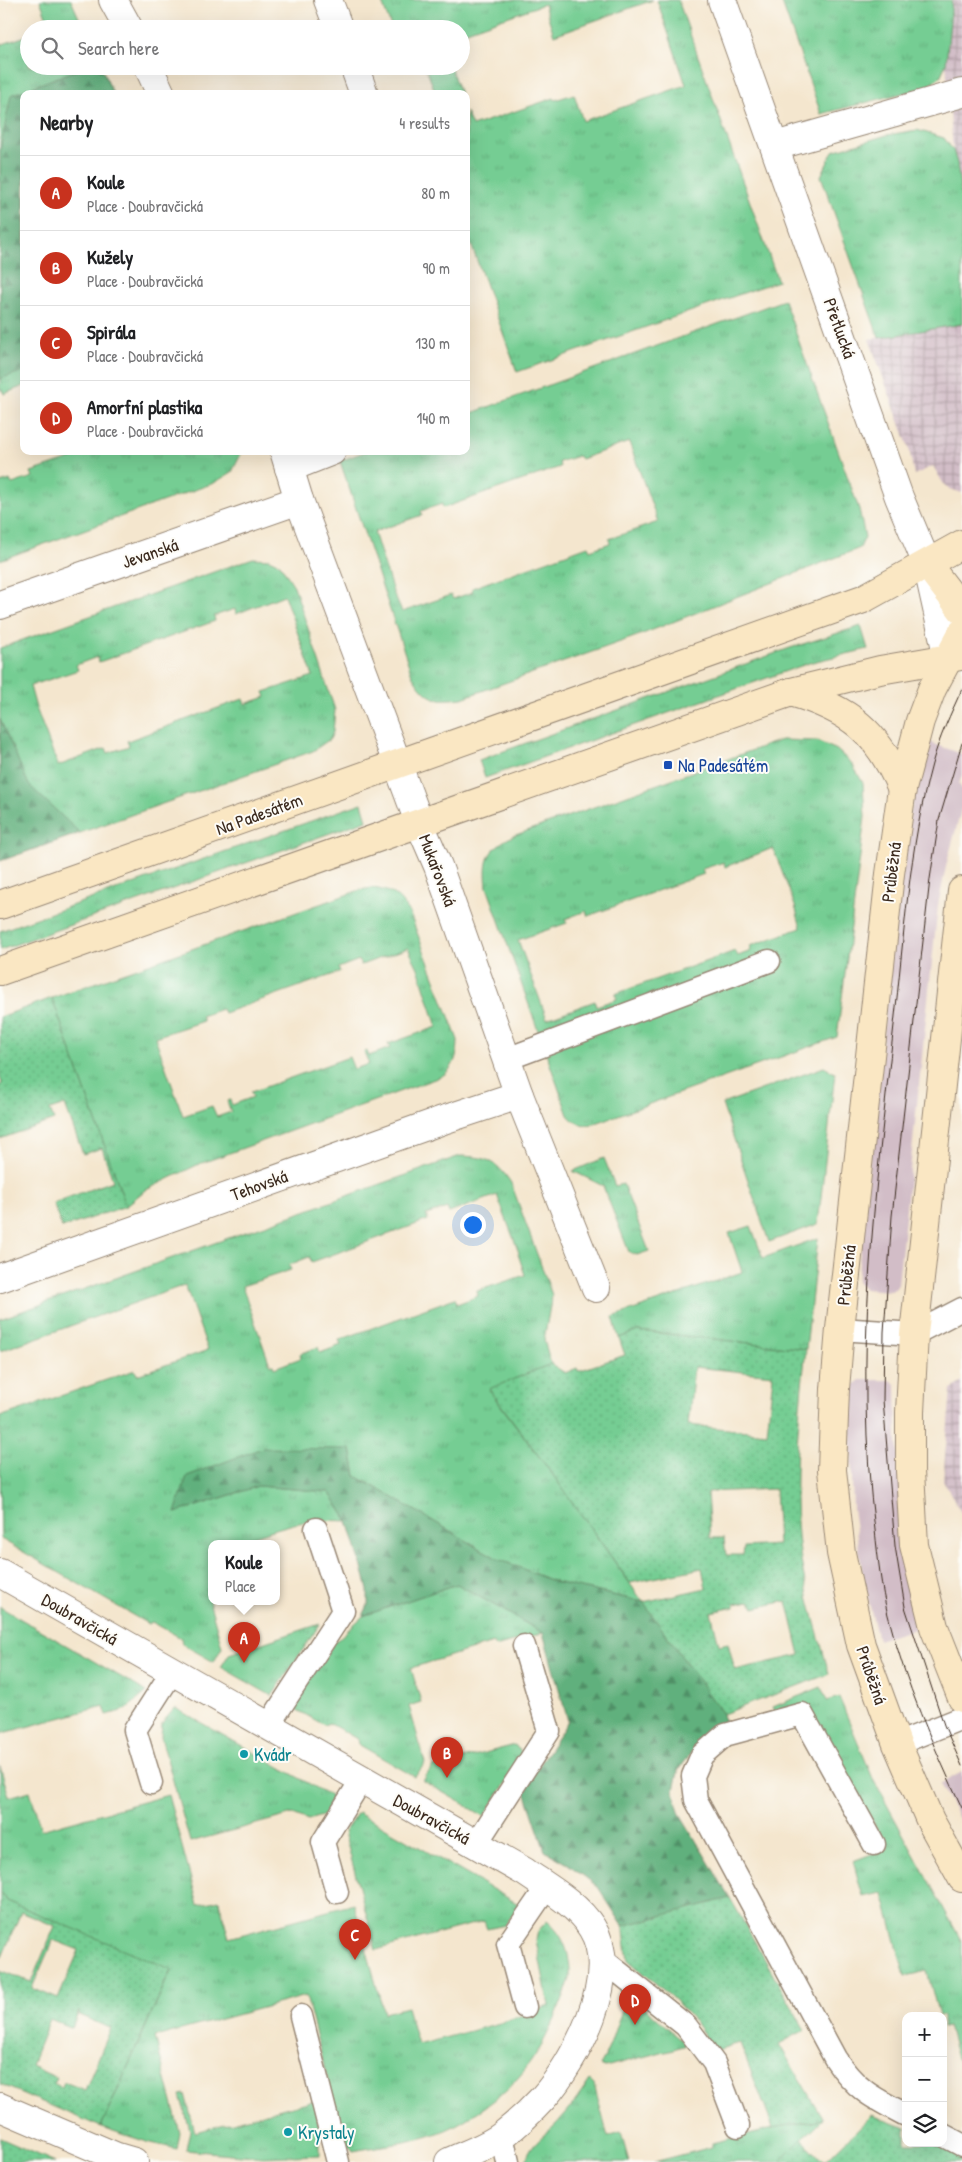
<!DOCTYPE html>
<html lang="en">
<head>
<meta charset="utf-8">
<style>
  body { margin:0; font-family:"Patrick Hand",sans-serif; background:#f2f2f2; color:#202124 }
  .controls { position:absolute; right:15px; bottom:15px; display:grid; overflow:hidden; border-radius:10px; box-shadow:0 5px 20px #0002 }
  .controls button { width:45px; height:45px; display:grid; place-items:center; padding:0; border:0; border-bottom:1px solid #e0e0e0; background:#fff; color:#202124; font:25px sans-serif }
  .you { position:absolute; left:472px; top:1224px; width:18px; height:18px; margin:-12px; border:4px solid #fff; border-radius:50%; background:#1a73e8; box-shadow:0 0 0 8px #1a73e833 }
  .badge { display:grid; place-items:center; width:32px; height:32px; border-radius:50%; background:#c8321e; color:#fff; font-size:16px; font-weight:700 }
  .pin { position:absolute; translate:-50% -41px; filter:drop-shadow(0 1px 2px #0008) }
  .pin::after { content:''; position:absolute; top:26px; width:18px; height:15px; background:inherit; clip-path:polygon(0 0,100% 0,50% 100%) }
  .popup { position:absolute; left:208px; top:1540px; width:72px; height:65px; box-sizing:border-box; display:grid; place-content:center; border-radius:10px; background:#fff; filter:drop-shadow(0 1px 4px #0005); font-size:16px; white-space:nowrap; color:#757577 }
  .popup b { font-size:19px; color:#202124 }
  .popup::after { content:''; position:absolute; left:50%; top:100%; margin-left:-10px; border:10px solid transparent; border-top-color:#fff }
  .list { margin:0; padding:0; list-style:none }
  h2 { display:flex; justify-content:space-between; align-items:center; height:65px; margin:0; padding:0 20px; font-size:21px }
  h2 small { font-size:16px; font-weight:400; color:#757577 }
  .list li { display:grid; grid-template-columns:32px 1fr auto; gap:15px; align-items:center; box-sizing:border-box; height:75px; padding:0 20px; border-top:1px solid #e0e0e0 }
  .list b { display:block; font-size:19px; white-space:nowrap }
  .list p { margin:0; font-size:16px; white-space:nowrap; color:#757577 }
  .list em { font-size:16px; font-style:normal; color:#757577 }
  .icon { flex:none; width:28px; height:28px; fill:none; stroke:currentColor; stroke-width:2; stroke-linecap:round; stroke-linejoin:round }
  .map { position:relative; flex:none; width:962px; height:2162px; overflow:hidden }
  .search { position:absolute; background:#fff; box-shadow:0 5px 20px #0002; left:20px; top:20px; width:450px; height:55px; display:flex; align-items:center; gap:12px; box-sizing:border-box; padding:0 18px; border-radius:28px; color:#757577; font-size:19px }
  .panel { position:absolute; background:#fff; box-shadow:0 5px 20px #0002; left:20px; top:90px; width:450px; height:365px; border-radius:10px }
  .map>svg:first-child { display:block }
</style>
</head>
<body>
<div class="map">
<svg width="962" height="2162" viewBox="0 0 962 2162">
  <defs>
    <pattern id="industrial-grid" width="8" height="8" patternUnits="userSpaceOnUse" patternTransform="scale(1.25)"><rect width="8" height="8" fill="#d2bdc7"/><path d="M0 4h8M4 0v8" fill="none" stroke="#ac9aa1"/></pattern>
    <pattern id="grass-tufts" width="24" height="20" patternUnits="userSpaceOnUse" patternTransform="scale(1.25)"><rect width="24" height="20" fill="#75cd93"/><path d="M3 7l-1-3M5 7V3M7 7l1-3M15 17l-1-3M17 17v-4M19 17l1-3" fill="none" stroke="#66b07e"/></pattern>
    <pattern id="forest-firs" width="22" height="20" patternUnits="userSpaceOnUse" patternTransform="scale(1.25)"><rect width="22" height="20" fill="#60b07d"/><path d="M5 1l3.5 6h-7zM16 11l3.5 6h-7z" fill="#508f66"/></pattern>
    <pattern id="park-dots" width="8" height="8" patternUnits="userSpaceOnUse" patternTransform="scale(1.25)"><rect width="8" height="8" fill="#75cd93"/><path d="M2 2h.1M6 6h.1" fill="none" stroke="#66b07e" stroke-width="1.8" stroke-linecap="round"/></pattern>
  </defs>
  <rect width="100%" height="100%" fill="#fdfcf7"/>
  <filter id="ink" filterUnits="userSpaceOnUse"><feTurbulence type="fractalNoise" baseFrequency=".02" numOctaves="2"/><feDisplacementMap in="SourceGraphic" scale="10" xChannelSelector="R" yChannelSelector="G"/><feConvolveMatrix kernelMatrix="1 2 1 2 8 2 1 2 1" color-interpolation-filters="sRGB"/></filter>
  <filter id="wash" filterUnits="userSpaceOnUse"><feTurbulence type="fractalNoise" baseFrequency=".0096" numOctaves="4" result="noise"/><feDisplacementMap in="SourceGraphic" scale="20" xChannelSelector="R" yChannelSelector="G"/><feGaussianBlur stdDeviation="1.12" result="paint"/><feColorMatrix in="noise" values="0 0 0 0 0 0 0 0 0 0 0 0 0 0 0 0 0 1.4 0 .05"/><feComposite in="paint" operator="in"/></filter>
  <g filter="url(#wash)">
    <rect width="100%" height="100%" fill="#f4e6ce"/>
    <!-- industrial -->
    <g fill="url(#industrial-grid)">
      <path d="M952,0H962V202L957,163L953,150L946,64Z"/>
      <path d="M962,324V493L950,489L943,483L933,466L914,475L909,448L869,339Z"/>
      <path d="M962,1382V1514L943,1480L951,1390Z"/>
    </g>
    <!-- railway -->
    <g fill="#d2bdc7">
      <path d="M926,741L962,754V775L959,784L962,789V807L947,862L938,905L898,1284L896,1288L891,1291L864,1289L857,1282L901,856Z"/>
      <path d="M860,1380H891L896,1385L897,1444L924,1626L878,1640L863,1577L853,1509L850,1409L853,1386Z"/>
      <path d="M962,1772V1824L940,1784Z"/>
    </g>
    <!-- grass -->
    <g fill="url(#grass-tufts)" stroke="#587c58" fill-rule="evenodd">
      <path d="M40,0H71L84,29H46L50,27Z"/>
      <path d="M381,0H653L554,35L544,4L461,33V29H392Z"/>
      <path d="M657,0H678L778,281L517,372L466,230V112L472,126L554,98L555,100L574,94L583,121L686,85Z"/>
      <path d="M781,0H952L946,64L940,77L927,87L821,114Z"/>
      <path d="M29,35V66H101L113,94H24V386L4,394L2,390H0V45Z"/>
      <path d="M425,66H450L460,94H436Z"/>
      <path d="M917,130L944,138L953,150L957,163L962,202V324L879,338L821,176L833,151L887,135Z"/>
      <path d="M784,300L859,509L865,537L860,548L640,635L462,698C433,701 428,700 412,675L340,461L367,451H466V415ZM629,442L658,522L609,539L610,543L590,550L588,546L472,588L473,592L453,599L451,595L402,612L393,592L374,532L422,515L421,511L442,504L443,508L560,467L559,462L578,456L581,459Z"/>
      <path d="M94,451H241V454L232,472L214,483L0,560V483L10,480L12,484L33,477L31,472Z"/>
      <path d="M253,558L269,559L280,564L294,586L335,710L333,732L330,739L313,751L0,861V648ZM284,595L313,676L264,692L266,697L245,704L243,699L127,741L129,746L108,753L106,748L58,766L36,708L30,686L78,670L76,665L97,657L99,662L215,621L214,616L235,609L236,614Z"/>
      <path d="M861,626L868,649L812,662L485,778L479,760L790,648Z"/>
      <path d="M781,740L817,741L837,750L852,764L863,783L865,817L837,1037L593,1124C582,1126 575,1124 568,1115L487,887C484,860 487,849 513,836ZM773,848L795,906L801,928L750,946L751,951L738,956L735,951L615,994L617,999L596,1006L595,1001L547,1019L518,940L567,923L565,919L586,911L588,916L704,874L702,869L724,862L725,867Z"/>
      <path d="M362,803L367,820L0,950V931Z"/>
      <path d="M372,888C394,891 399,896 410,914L458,1040C458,1055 454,1070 440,1077L199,1164L144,1191L126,1206L52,998L360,890ZM408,948L418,968L437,1027L388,1044L390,1048L369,1056L367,1051L364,1052L369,1064L354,1069L349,1057L251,1092L253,1097L232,1105L230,1100L227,1101L231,1112L217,1117L212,1106L183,1116L155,1037L203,1021L201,1016L222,1009L224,1013L340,972L338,968L359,960L361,965Z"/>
      <path d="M824,1067L835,1073L818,1224L769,1242L722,1104Z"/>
      <path d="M460,1156C487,1157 496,1160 511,1183L552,1295L544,1340L551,1364L489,1390L553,1475L643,1602L555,1582L498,1559L356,1476L351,1449L175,1513L258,1486L329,1492L348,1521C328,1520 306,1520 286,1526C261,1533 238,1544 212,1544L211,1550L208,1551L211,1563V1588L206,1590L222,1647L214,1662L182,1644L181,1638L152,1622L148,1624L1,1539L0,1417L135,1370L137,1375L208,1350L185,1285L0,1351V1319ZM497,1195L519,1253L518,1254L525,1275L477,1291L478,1296L457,1304L455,1298L339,1340L341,1345L320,1353L318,1347L300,1354L301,1358L274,1368L273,1365H270L242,1286L291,1270L289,1265L309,1257L312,1262L428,1220L426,1215L447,1208L449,1213Z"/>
      <path d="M604,1158L615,1186L623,1184L649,1251L637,1255L629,1252L603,1186L573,1171Z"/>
      <path d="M751,1226L763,1258L818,1238L806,1349L638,1331L619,1338L613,1317L742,1272L729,1233Z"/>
      <path d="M457,1584L543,1633L495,1647L493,1643L411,1668L421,1702L409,1706L425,1763L415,1777L358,1744L357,1739L329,1723L324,1725L292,1707L334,1643L363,1616Z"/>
      <path d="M0,1607L147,1692L125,1710L107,1715L104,1706L0,1734Z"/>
      <path d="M320,1624L272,1696L221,1667L229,1654Z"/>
      <path d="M821,1687L827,1701L839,1697L874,1781L962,1942V2077L948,2026L943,2027V2016H939L927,1971L905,1976L883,1893L863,1897L853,1861L888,1848L805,1705L776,1713L773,1707Z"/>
      <path d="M175,1708L331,1796L325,1815L308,1820L293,1814L190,1842L161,1737L162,1723Z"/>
      <path d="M515,1745L524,1756L484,1816L423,1781L432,1767Z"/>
      <path d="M0,1766L9,1797L30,1791L41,1830L168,1795L198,1905L219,1900L229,1938L354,1904L384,2013L407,2007L418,2045L500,2023L549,2006L536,1940L538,1931L547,1921C565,1936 571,1956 570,1979C550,2036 529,2080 476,2113C463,2121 449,2130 435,2134C409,2143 380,2146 353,2151L342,2135L306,1996L155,2037L180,2133L177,2149L147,2142L101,2127L171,1970L7,1901L0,1893Z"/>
      <path d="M358,1812L520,1905L505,1925L487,1929L484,1921L376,1950L344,1832Z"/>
      <path d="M632,1996L685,2043L684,2046L605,2067L600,2065C614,2044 615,2015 632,1996Z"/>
      <path d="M590,2080L594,2084L608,2137L621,2133L629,2162H526C529,2142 547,2135 559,2121C571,2108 580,2095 590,2080Z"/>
      <path d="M185,2094L195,2132L315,2100L320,2135V2155L263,2157L186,2150L190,2130L180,2095Z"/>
      <path d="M823,2119L779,2162H654L712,2147V2143L773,2128Z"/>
    </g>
    <!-- forest -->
    <g fill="url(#forest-firs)" stroke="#4e6d4e">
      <path d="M87,66H101L113,94H24V371L0,379V150L11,95Z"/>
      <path d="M0,719L29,785L80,833L0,861Z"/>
      <path d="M262,1448L351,1449L356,1476L498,1559L555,1582L643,1602L723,1714L726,1725L694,1749L678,1771L674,1791L679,1812L730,1898L623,1926L598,1887L568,1864L545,1851L524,1789L568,1721L543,1633L457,1584L363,1616L368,1605V1591L365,1578L348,1521L329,1492L258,1486L175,1513L187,1476Z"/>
    </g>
    <!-- park -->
    <g fill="url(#park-dots)" stroke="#587c58" fill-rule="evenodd">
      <path d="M52,998L126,1206L62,1228L53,1203L113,1181L102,1148L83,1154L65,1105L50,1110L54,1120L0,1139V1085L2,1084L0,1077V1017Z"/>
      <path d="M638,1331L806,1349C798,1421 790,1495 802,1566C808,1603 820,1638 829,1674L723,1714L643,1602L706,1588L702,1568L630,1583L553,1475L489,1389L551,1364L565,1373L577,1368L578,1371L625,1355L619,1338ZM694,1367L773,1375L767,1433L688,1425ZM775,1489L778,1545L744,1547L743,1555H726L724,1538H710L707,1492ZM750,1601L754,1608L787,1601L800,1655L735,1670L728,1643L719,1645L711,1612L735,1607V1604Z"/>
      <path d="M0,1893L7,1901L171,1969L101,2127L0,2084V1970L31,1982L55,1926L21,1912L0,1962ZM53,1940L79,1950L58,1999L32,1988ZM79,2011V2015L110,2028L112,2026L85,2090L64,2082L62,2087L54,2084L57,2078L31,2066L50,2019L72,2028Z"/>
      <path d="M730,1898L805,2030L779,2044L823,2119L773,2128L740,2043L713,2051C696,2013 659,1987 628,1960L623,1926Z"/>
      <path d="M872,2115L906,2128V2143H938L962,2157V2162H779L802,2139L824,2162Z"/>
      <path d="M0,2138L55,2162H0Z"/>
    </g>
  </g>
  <g filter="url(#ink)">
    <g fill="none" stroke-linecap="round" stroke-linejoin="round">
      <defs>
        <g id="service">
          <path d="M507,1059L769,961"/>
          <path d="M840,1329L914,1334L962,1309"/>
          <path d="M268,1726L343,1611L316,1529"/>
          <path d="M897,1744L962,1718"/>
          <path d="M151,1783L135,1730L172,1672"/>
          <path d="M476,1844L549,1731L524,1646"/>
          <path d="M874,1844L802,1714L725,1735L702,1755L693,1776L696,1800L835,2058C856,2090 873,2098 906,2115"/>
          <path d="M337,1892L323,1842L362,1779"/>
          <path d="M602,1959L686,2026L714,2063L738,2126"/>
          <path d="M525,2007L508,1944L547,1887"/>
          <path d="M301,2016L338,2162"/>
          <path d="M943,2135L962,2145"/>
          <path d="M502,2136L508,2162"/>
        </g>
        <g id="minor">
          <path d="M113,0L129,29"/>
          <path d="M328,0L339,29"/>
          <path d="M148,66L161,94"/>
          <path d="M354,66L364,94"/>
          <path d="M775,146L962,93"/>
          <path d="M284,451L299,500L419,822L438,866L519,1095L596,1288"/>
          <path d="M289,468L332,451"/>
          <path d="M0,605L299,500"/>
          <path d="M0,1278L443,1120L519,1095"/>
          <path d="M0,1573L525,1872C548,1888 577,1904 592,1928C622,1976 575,2062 543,2098C531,2111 517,2124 503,2135C488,2147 466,2154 449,2162"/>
          <path d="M0,2107L117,2157L134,2162"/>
        </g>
        <path id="tertiary" d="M722,0L899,497L927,564L948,658"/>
        <g id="secondary">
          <path d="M927,564L962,610"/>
          <path d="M962,633L932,689L920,721L902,789L890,874L840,1329L835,1389L832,1470L841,1553L861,1645L897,1744L930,1820L962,1878"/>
          <path d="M791,692C850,709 878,732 902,789"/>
          <path d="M962,891L914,1334L910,1412V1471L914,1545L934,1627L962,1698"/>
          <path d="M0,905L863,599L962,544"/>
          <path d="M0,971L791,692L880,670L961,656"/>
        </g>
      </defs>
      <!-- service casing -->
      <use href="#service" stroke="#988876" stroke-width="25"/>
      <!-- minor casing -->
      <use href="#minor" stroke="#988876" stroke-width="30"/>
      <!-- tertiary casing -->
      <use href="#tertiary" stroke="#988876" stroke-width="30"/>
      <!-- secondary casing -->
      <use href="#secondary" stroke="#988876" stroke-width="30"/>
      <!-- service -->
      <use href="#service" stroke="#fff" stroke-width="22"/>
      <!-- minor -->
      <use href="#minor" stroke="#fff" stroke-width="28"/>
      <!-- tertiary -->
      <use href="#tertiary" stroke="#fff" stroke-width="28"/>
      <!-- secondary -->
      <use href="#secondary" stroke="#fae7c3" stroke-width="28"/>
      <!-- tram -->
      <g stroke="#3b2a1e" stroke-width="1">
        <path d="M962,689C951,713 939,738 932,764C909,848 904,938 894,1025C875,1193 853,1361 875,1530C878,1558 881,1588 888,1615C905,1683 933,1745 962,1808"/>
        <path d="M962,743L939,820L930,879L892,1216L884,1332L883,1400L895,1546L905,1607L944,1725L962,1766"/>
      </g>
    </g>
  </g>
  <!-- markers -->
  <rect fill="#1a4fb4" stroke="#fdfcf7" stroke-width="2" x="663" y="760" width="10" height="10" rx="2.5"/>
  <g fill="#0f9aa8" stroke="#fdfcf7" stroke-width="2">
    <circle cx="244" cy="1754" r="5"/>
    <circle cx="288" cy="2132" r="5"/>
  </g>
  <g text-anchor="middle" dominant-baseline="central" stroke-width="4" stroke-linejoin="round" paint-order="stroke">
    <!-- street labels -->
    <g font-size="18" fill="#3b2a1e" stroke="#fdfcf7">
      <text transform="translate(840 328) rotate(70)">Přetlucká</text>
      <text transform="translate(150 553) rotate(-19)">Jevanská</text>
      <text transform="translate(259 814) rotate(-20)">Na Padesátém</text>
      <text transform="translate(438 870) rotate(69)">Mukařovská</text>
      <text transform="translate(891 872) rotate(-83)">Průběžná</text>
      <text transform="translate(259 1185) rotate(-20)">Tehovská</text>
      <text transform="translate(846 1275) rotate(-84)">Průběžná</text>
      <text transform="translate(80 1619) rotate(30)">Doubravčická</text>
      <text transform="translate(872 1675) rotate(71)">Průběžná</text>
      <text transform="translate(432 1819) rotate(29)">Doubravčická</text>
    </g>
    <!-- transit labels -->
    <g font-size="18" fill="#164399" stroke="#fdfcf7" text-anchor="start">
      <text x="678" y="765">Na Padesátém</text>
    </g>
    <!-- culture labels -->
    <g font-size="18" fill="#0d838f" stroke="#fdfcf7" text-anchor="start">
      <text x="254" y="1754">Kvádr</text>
      <text x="298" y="2132">Krystaly</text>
    </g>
  </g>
</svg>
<div class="controls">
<button>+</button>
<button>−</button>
<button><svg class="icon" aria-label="layers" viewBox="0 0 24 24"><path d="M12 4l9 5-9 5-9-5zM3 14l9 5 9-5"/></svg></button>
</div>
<div class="you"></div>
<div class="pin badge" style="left:244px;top:1663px">A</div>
<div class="popup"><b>Koule</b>Place</div>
<div class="pin badge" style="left:447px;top:1778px">B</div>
<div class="pin badge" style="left:355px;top:1960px">C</div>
<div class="pin badge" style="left:635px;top:2025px">D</div>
<div class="search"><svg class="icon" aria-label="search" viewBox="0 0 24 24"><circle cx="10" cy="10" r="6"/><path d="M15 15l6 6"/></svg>Search here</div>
<section class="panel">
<h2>Nearby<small>4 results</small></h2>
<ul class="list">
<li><span class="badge">A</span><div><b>Koule</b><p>Place · Doubravčická</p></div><em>80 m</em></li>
<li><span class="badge">B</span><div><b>Kužely</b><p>Place · Doubravčická</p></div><em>90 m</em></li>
<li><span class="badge">C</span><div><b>Spirála</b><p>Place · Doubravčická</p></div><em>130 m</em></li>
<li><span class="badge">D</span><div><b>Amorfní plastika</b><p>Place · Doubravčická</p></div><em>140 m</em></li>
</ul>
</section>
</div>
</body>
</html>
